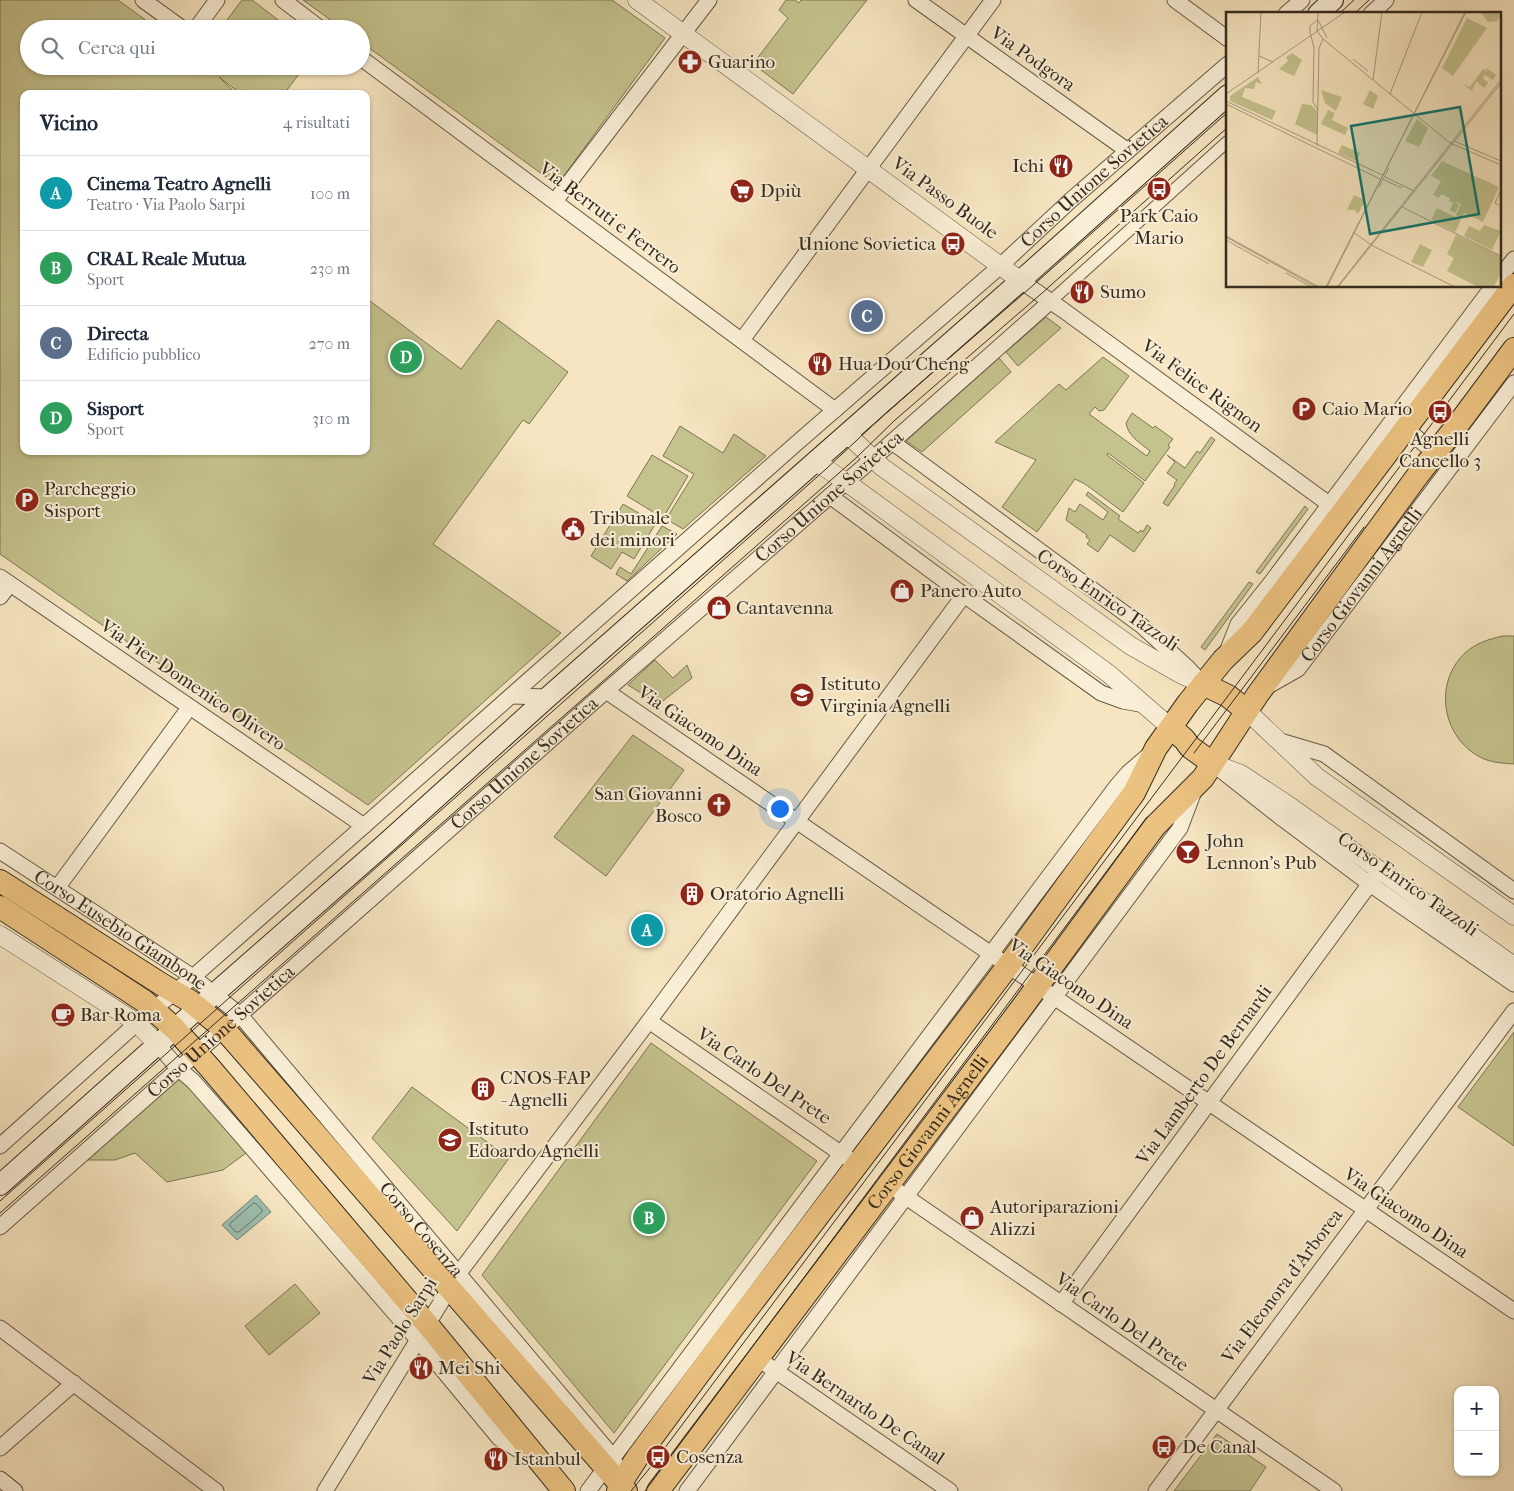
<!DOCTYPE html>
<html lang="it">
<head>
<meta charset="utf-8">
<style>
  body { margin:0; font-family:"IM FELL French Canon",serif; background:#f6f6f7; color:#1f2937 }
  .controls { position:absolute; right:15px; bottom:15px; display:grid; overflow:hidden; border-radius:10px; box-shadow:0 1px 4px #0004 }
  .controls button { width:45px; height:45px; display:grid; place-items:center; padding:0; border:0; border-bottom:1px solid #e0e1e3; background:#fff; color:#1f2937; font:25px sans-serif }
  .you { position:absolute; left:779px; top:808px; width:18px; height:18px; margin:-12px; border:4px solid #fff; border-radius:50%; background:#1a73e8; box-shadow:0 0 0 8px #1a73e833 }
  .badge { display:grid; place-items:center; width:32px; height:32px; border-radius:50%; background:#0f766e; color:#fff; font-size:16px; font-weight:700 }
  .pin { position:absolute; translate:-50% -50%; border:2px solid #fff; box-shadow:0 1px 5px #0006 }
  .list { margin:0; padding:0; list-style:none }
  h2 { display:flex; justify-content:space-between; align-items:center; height:65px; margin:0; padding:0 20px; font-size:21px }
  h2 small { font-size:16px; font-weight:400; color:#747a83 }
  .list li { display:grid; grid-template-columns:32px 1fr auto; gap:15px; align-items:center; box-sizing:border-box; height:75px; padding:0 20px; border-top:1px solid #e0e1e3 }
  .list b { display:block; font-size:19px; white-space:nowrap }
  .list p { margin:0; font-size:16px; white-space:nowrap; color:#747a83 }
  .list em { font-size:16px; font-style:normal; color:#747a83 }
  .icon { flex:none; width:28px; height:28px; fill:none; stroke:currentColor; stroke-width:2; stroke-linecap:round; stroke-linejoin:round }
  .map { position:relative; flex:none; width:1514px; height:1491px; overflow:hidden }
  .search { position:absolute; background:#fff; box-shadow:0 1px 4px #0004; left:20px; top:20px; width:350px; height:55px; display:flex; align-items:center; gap:12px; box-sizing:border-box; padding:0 18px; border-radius:28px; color:#747a83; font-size:19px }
  .panel { position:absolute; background:#fff; box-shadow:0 1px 4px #0004; left:20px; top:90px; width:350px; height:365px; border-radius:10px }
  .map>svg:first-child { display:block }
</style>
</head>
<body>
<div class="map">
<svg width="1514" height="1491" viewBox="0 0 1514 1491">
  <rect width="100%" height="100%" fill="#f6e5c0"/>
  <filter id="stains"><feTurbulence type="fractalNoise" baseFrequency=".004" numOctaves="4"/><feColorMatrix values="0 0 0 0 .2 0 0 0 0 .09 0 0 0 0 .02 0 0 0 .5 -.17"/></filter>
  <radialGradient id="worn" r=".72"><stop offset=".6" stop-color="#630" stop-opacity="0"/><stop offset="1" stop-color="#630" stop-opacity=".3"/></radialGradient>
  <!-- green -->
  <g fill="#c4c28d" stroke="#7c7656">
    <path d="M0,0H118L158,29H29V66H305L284,94H241L219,77L236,94H24V451H366V298L461,369L498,320L568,372L529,424L523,420L433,544L561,633L368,805L89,616L0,554Z"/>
    <path d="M242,0H252L290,29H220Z"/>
    <path d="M303,0H612L665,38L557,185L361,42V29H343Z"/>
    <path d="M786,0H795L799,3L801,0H867L793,94L753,64L788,18L779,10Z"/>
    <path d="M1046,317L1061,328L1018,366L1006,352Z"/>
    <path d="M1103,357L1129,376L1104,410L1099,411L1095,407L1089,414L1147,456L1150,451C1140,443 1128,436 1126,423L1132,413L1153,428L1155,426L1173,439L1168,445L1170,447L1145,481L1108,453L1107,455L1144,483L1123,512L1085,484L1075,479L1037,532L1002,507L1036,460L995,442L1059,384L1066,390Z"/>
    <path d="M999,358L1011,372L922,452L906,441Z"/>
    <path d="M680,426L723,453L734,434L766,456L683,529L666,519L694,474L663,456Z"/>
    <path d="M1211,437L1215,440L1168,506L1163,503L1175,485L1174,484L1177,480L1167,473L1175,462L1167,455L1185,468L1197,451L1200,453Z"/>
    <path d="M652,455L688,476L663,518L627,496Z"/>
    <path d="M1088,492L1120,516L1118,519L1138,533L1141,530L1143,532L1147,525L1151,528L1134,552L1110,535L1098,552L1087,544L1090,540L1086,537L1087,535L1066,520L1069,508L1075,512L1080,504L1103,520L1108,512L1086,495Z"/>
    <path d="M623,504L656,523L634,559L622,552L611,569L591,556Z"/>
    <path d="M1305,506L1308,509L1260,574L1256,572Z"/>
    <path d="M662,526L677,534L627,581L616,574L620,567L631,574Z"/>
    <path d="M1249,582L1253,584L1205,650L1201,647Z"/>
    <path d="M1503,636H1514V764C1503,763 1491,763 1480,757C1442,737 1433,683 1465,653C1476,643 1489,639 1503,636Z"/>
    <path d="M655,660L673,678L687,665L692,678L659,704L628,685Z"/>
    <path d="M633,735L684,770L606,876L554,837Z"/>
    <path d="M1514,1032V1146L1458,1107Z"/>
    <path d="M651,1043L817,1161L614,1433L482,1275Z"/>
    <path d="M178,1077L184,1080L246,1153L223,1170L167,1182L135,1153L115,1160H81Z"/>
    <path d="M412,1087L509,1158L457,1231L372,1138Z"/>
    <path d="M295,1284L320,1313L269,1355L245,1326Z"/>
    <path d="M1217,1434L1266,1467L1250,1491H1174Z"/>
  </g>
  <!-- water -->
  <path fill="#9dbfb0" stroke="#738476" d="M256,1195L271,1212L237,1240L222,1225Z"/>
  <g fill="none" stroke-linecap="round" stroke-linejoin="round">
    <!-- shore -->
    <path stroke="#697567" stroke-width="1" d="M254,1203L257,1204L262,1210V1212L239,1232H236L230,1226V1224Z"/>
    <defs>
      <path id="pedestrian" d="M1051,301L1228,141"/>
      <g id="minor">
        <path d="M143,0L183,29"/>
        <path d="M283,0L321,29"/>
        <path d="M916,0L1128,151"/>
        <path d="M1175,0L1228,39"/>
        <path d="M1286,14L1302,0"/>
        <path d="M1371,14L1386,0"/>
        <path d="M196,29L217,0"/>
        <path d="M361,58L835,410"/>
        <path d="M555,201L709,0"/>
        <path d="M1500,277L1514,259"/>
        <path d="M1021,281L1063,310L1329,504"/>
        <path d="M742,340L993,0"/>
        <path d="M1399,423L1441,458"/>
        <path d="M892,442L1142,626L1188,668L1202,683"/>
        <path d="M830,496L964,595L1101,693L1123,701L1145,705"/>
        <path d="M0,577L364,826"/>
        <path d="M0,597L10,584"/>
        <path d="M1227,652L1238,624L1270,584L1493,286"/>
        <path id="s1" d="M1268,686L1298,669L1514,383"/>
        <path d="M606,691L1514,1311"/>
        <path d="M511,696L548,697"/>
        <path d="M1280,741L1324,754L1514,891"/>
        <path d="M1217,767L1283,819L1370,884L1514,984"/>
        <path id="s2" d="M0,851L193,977L240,1015L613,1457L616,1466"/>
        <path d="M57,888L189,708"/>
        <path d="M649,1021L849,1159"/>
        <path d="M157,1044L179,1069L193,1081L238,1132L418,1340L499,1438L530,1457"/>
        <path id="s3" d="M0,1146L137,1023L193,977L798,442L997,269L1071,200L1228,64"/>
        <path d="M899,1192L1334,1491"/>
        <path id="s4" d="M0,1227L606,691L892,442L1051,301"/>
        <path d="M1061,1304L1380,870"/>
        <path d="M0,1328L216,1491"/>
        <path d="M757,1358L950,1491"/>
        <path d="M0,1448L74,1383"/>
        <path d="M0,1479L15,1491"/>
        <path d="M325,1491L459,1273L649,1021L964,595"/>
        <path d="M588,1491L1116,787L1128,773L1150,754"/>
        <path d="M687,1491L1180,828L1194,791"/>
        <path d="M1156,1491L1514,1011"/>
      </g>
      <g id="tertiary">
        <path d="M637,0L1021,281"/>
        <path d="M847,434L882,467L1131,646L1182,675L1203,684"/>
        <path d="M815,461L849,484L1109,674L1171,728"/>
        <path d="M1247,711L1317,777L1514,916"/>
        <path d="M1212,763L1241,774L1291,807L1514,966"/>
        <path d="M0,935L137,1023L157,1044"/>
      </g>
      <g id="secondary">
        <path d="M1318,14L1333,0"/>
        <path d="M0,1185L214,994L385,844L548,697L1009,291L1228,95"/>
      </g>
      <g id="primary">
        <path d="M1203,684L1228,696L1247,711"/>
        <path d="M1171,728L1184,739L1190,747L1212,763"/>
        <path d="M0,881L161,984L190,1001L224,1029L626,1491"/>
        <path d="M0,907L144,1001L175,1029L210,1068L427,1324L564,1491"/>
        <path d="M618,1491L620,1484L637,1458L729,1333L1008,966L1134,793L1156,748L1188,703L1223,660L1252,632L1514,285"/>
        <path id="s5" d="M658,1491L1023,1006L1135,853L1155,826L1203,778L1258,694L1418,475L1462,419L1514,349"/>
      </g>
    </defs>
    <!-- pedestrian casing -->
    <use href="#pedestrian" stroke="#655a46" stroke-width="13"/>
    <!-- minor casing -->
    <use href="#minor" stroke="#655a46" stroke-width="17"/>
    <!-- tertiary casing -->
    <use href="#tertiary" stroke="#655a46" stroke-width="19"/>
    <!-- secondary casing -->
    <use href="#secondary" stroke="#352b1e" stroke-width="22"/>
    <!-- primary casing -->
    <use href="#primary" stroke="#352b1e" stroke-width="24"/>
    <!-- pedestrian -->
    <use href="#pedestrian" stroke="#f9eed6" stroke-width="11"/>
    <!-- minor -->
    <use href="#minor" stroke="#f9eed6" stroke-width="15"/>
    <!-- tertiary -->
    <use href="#tertiary" stroke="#f9eed6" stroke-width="18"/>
    <!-- secondary -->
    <use href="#secondary" stroke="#f9eed6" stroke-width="20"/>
    <!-- primary -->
    <use href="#primary" stroke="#ebc280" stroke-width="22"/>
    <!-- tram -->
    <g stroke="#352b1e" stroke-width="1">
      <path d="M1339,14L1354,0"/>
      <path d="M1354,14L1369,0"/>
      <path d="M1194,753L1364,527"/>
      <path d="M0,1201L826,469L887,412L1030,288L1228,112"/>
      <path d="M0,1213L856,458L895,420L1041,294L1228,127"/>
      <path d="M631,1491L649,1469L1514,314"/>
      <path d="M645,1491L1147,817"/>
    </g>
  </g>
  <!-- icons -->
  <defs>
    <symbol id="pharmacy-disc" viewBox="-11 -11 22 22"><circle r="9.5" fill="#8f2418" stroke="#f9eed6"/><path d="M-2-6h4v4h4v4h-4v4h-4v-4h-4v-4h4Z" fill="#fff"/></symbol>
    <symbol id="restaurant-disc" viewBox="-11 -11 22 22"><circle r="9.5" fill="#8f2418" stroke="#f9eed6"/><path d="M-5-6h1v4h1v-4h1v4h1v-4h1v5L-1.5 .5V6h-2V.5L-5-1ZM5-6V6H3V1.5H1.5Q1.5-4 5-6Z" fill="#fff"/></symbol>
    <symbol id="bus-disc" viewBox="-11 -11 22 22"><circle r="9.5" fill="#8f2418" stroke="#f9eed6"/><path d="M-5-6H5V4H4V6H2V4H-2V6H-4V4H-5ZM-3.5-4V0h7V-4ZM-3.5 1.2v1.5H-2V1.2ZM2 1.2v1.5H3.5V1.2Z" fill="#fff"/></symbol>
    <symbol id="supermarket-disc" viewBox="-11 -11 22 22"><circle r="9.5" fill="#8f2418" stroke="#f9eed6"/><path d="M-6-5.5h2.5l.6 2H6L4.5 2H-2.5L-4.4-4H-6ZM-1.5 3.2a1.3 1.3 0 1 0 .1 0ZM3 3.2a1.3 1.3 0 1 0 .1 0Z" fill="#fff"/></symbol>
    <symbol id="parking-disc" viewBox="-11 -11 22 22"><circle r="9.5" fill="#8f2418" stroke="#f9eed6"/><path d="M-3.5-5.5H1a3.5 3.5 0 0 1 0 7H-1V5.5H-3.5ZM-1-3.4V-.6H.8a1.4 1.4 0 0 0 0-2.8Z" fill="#fff"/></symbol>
    <symbol id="civic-disc" viewBox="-11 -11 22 22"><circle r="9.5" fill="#8f2418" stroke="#f9eed6"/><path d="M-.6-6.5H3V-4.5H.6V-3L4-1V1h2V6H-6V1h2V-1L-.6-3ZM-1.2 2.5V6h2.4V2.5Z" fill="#fff"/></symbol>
    <symbol id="shop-disc" viewBox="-11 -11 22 22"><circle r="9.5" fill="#8f2418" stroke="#f9eed6"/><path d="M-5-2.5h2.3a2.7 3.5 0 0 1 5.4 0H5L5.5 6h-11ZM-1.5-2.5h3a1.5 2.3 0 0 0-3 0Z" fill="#fff"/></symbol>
    <symbol id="school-disc" viewBox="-11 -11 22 22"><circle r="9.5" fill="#8f2418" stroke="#f9eed6"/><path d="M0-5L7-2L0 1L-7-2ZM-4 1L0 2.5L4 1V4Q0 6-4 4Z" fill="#fff"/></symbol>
    <symbol id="church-disc" viewBox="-11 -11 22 22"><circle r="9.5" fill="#8f2418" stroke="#f9eed6"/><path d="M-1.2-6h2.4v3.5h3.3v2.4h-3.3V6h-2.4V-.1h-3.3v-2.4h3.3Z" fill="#fff"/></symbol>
    <symbol id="bar-disc" viewBox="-11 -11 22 22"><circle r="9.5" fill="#8f2418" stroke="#f9eed6"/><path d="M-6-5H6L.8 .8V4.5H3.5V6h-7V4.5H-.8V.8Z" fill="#fff"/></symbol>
    <symbol id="building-disc" viewBox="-11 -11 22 22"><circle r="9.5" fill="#8f2418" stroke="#f9eed6"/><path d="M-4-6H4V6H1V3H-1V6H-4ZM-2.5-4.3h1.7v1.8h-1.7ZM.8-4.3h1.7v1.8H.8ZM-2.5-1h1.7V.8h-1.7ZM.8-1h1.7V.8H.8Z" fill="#fff"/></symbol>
    <symbol id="cafe-disc" viewBox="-11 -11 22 22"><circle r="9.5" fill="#8f2418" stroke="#f9eed6"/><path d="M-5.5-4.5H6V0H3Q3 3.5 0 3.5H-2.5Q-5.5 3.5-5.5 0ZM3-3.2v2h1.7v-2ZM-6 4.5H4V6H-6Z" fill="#fff"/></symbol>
  </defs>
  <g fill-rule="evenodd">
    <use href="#pharmacy-disc" x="676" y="48" width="28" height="28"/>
    <use href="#restaurant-disc" x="1047" y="152" width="28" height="28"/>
    <use href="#bus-disc" x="1145" y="175" width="28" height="28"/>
    <use href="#supermarket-disc" x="728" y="177" width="28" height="28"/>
    <use href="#bus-disc" x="939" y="230" width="28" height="28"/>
    <use href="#restaurant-disc" x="1068" y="278" width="28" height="28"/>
    <use href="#restaurant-disc" x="806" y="350" width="28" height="28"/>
    <use href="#parking-disc" x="1290" y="395" width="28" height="28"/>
    <use href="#bus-disc" x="1426" y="398" width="28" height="28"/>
    <use href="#parking-disc" x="13" y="486" width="28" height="28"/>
    <use href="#civic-disc" x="559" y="515" width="28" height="28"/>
    <use href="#shop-disc" x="888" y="577" width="28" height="28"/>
    <use href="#shop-disc" x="705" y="594" width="28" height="28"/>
    <use href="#school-disc" x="788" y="681" width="28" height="28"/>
    <use href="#church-disc" x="705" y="791" width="28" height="28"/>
    <use href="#bar-disc" x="1174" y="838" width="28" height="28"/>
    <use href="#building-disc" x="678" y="880" width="28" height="28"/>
    <use href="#cafe-disc" x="49" y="1001" width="28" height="28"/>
    <use href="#building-disc" x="469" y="1075" width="28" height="28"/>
    <use href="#school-disc" x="436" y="1126" width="28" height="28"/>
    <use href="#shop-disc" x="958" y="1204" width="28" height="28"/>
    <use href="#restaurant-disc" x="407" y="1354" width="28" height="28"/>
    <use href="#bus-disc" x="1150" y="1433" width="28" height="28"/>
    <use href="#bus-disc" x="644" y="1443" width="28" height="28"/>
    <use href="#restaurant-disc" x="482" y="1445" width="28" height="28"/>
  </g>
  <g text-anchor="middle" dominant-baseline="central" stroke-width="4" stroke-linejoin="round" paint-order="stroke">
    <!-- street labels -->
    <g font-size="19" fill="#352b1e" stroke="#f9eed6">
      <text transform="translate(1033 59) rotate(35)">Via Podgora</text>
      <text stroke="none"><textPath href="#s3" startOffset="1459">Corso Unione Sovietica</textPath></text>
      <text transform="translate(945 198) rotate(36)">Via Passo Buole</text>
      <text transform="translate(610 218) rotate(37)">Via Berruti e Ferrero</text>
      <text transform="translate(1202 386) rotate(36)">Via Felice Rignon</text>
      <text stroke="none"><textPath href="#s4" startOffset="1105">Corso Unione Sovietica</textPath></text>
      <text stroke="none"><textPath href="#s1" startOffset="140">Corso Giovanni Agnelli</textPath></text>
      <text transform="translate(1108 600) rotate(34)">Corso Enrico Tazzoli</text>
      <text transform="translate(193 685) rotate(34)">Via Pier Domenico Olivero</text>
      <text transform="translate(700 731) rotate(34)">Via Giacomo Dina</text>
      <text stroke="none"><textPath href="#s4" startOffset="700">Corso Unione Sovietica</textPath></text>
      <text transform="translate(1408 884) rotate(35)">Corso Enrico Tazzoli</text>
      <text stroke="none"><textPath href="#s2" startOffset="144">Corso Eusebio Giambone</textPath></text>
      <text transform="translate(1071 984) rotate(34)">Via Giacomo Dina</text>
      <text stroke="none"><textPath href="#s4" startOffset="295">Corso Unione Sovietica</textPath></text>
      <text transform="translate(1204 1075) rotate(-54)">Via Lamberto De Bernardi</text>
      <text transform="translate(764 1076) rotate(34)">Via Carlo Del Prete</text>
      <text stroke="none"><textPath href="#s5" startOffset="449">Corso Giovanni Agnelli</textPath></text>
      <text transform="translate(1406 1213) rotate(34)">Via Giacomo Dina</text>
      <text stroke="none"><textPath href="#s2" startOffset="572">Corso Cosenza</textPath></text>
      <text transform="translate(1282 1286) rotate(-53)">Via Eleonora d'Arborea</text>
      <text transform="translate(1122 1322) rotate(35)">Via Carlo Del Prete</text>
      <text transform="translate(400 1331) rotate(-58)">Via Paolo Sarpi</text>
      <text transform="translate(865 1408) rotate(34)">Via Bernardo De Canal</text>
    </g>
    <!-- poi labels -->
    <g font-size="19" fill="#352b1e" stroke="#f9eed6" text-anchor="start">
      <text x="708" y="62">Guarino</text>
      <text x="1044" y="166" text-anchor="end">Ichi</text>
      <text x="760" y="191">Dpiù</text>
      <text x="1159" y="216" text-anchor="middle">Park Caio<tspan x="1159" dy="22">Mario</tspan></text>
      <text x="936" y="244" text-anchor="end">Unione Sovietica</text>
      <text x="1100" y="292">Sumo</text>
      <text x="838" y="364">Hua Dou Cheng</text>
      <text x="1322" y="409">Caio Mario</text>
      <text x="1440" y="439" text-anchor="middle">Agnelli<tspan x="1440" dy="22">Cancello 3</tspan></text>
      <text x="44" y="489">Parcheggio<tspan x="44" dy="22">Sisport</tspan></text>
      <text x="590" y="518">Tribunale<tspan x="590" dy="22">dei minori</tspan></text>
      <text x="920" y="591">Panero Auto</text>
      <text x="736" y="608">Cantavenna</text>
      <text x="820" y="684">Istituto<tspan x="820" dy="22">Virginia Agnelli</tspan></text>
      <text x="702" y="794" text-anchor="end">San Giovanni<tspan x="702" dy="22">Bosco</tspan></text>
      <text x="1206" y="841">John<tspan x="1206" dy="22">Lennon's Pub</tspan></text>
      <text x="710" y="894">Oratorio Agnelli</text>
      <text x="80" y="1015">Bar Roma</text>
      <text x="500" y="1078">CNOS-FAP<tspan x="500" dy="22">- Agnelli</tspan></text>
      <text x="468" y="1129">Istituto<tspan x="468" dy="22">Edoardo Agnelli</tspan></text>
      <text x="990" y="1207">Autoriparazioni<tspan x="990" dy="22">Alizzi</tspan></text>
      <text x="438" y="1368">Mei Shi</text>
      <text x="1182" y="1447">De Canal</text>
      <text x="676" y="1457">Cosenza</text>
      <text x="514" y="1459">Istanbul</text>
    </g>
  </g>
  <!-- overview -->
  <g transform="translate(1226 12)">
    <rect width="275" height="275" fill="#f6e5c0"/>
    <path d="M254,0H275V4L271,9L262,10ZM241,6L261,16L227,64L216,56ZM66,41L76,48L68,64L53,57L62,49L60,45ZM259,55L270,63L267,68L259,63L257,66L262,71L258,76L250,69L246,79L237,72L244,75L257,57L262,60ZM32,65L36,72L30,70L28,77L19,76L16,85L50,99L46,108L4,89V84ZM95,78L116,85L110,99L99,91ZM144,78L152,84L147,97L137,92ZM76,92L85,93L91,99V123L69,112ZM102,98L109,101L106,108L122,116L119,123L95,112ZM191,107L202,116L193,135L179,129ZM116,133L134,141L130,149L112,141ZM216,149L273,175L257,210L238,201L235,206L230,203L235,192L228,189L233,193L229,201L224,198L227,191L223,189L224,186L215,182L213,186L207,183L215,169L205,164ZM128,183L139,188L132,202L129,198H121ZM211,196L235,208L229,220L205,208ZM258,213L275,219L266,238L238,224L243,214L254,219ZM230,223L275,244V261L268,275H252L221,259L228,246L221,242ZM194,232L206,238L197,255L185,250Z" fill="#c4c28d"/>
    <path fill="none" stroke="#a99b7f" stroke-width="1" d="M92,0L91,19L97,27L224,131L275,153M91,8L84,14V21L88,35L87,90L92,98M92,8L101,26M33,44L47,50M127,47L142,59M32,61L35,0M147,68L156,0M0,82L119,0M164,82L196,0M0,89L156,163M0,92L154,167M228,129L275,149M91,134L93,36L97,27M159,165L188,179M158,168L176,176M153,175L163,156M275,178L269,191L275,194M176,195L275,244M127,220L147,234L229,275M0,224L93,275M0,225L90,275M0,228L43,252M60,261L86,275M100,275L240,0M101,275L239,0M111,275L275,68M112,275L275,71"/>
    <path fill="#0f766e" fill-opacity="0.15" stroke="#0f766e" stroke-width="2.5" d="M234,95L253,202L144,222L125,114Z"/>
    <rect width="275" height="275" fill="none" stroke="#352b1e" stroke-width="2.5"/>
  </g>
  <rect width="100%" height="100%" filter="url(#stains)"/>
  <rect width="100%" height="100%" fill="url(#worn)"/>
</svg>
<div class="controls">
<button>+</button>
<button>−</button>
</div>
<div class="you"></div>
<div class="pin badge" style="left:647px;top:930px;background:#0f9aa8">A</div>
<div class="pin badge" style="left:649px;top:1218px;background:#2e9e5b">B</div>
<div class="pin badge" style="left:867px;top:316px;background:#5c6f8a">C</div>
<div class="pin badge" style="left:406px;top:357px;background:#2e9e5b">D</div>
<div class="search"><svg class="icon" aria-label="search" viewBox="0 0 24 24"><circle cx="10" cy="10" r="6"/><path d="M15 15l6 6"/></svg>Cerca qui</div>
<section class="panel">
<h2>Vicino<small>4 risultati</small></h2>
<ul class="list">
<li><span class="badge" style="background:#0f9aa8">A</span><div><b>Cinema Teatro Agnelli</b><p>Teatro · Via Paolo Sarpi</p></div><em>100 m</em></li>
<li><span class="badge" style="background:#2e9e5b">B</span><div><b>CRAL Reale Mutua</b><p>Sport</p></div><em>230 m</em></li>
<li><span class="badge" style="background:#5c6f8a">C</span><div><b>Directa</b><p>Edificio pubblico</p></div><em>270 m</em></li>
<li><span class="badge" style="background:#2e9e5b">D</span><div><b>Sisport</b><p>Sport</p></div><em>310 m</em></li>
</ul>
</section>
</div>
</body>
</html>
